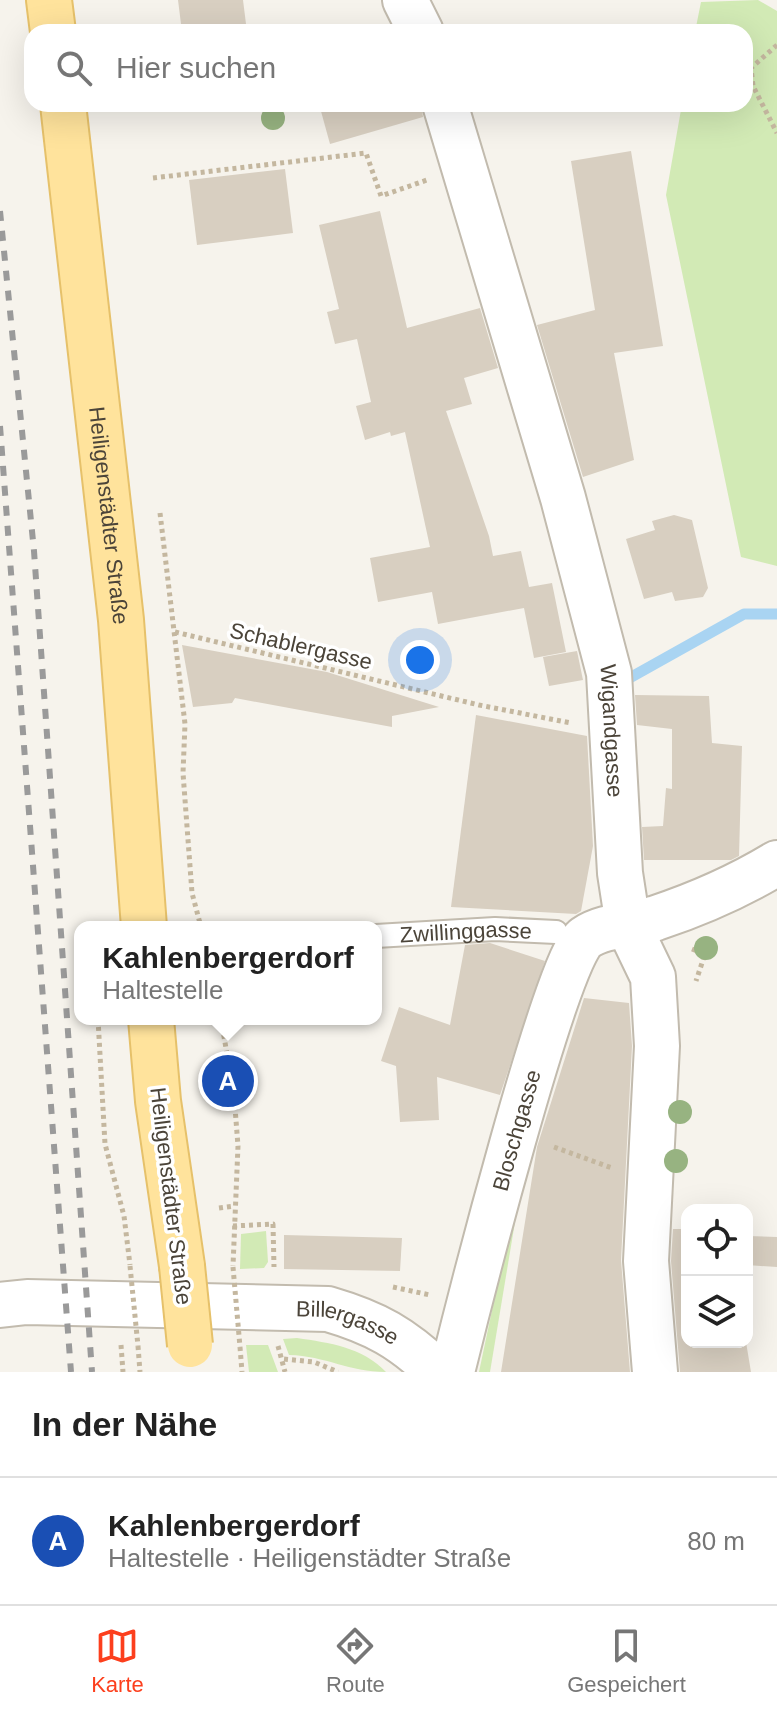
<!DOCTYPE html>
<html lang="de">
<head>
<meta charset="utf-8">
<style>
  body { margin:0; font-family:Helvetica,sans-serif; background:#f2f2f2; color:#222 }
  .controls { position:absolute; right:24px; bottom:24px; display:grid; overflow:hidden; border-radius:16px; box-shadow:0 8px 32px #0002 }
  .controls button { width:72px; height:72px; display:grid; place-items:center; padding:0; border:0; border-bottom:2px solid #e0e0e0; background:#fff; color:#222; font:40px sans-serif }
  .you { position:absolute; left:420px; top:660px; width:28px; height:28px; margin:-20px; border:6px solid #fff; border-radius:50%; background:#1a73e8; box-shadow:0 0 0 12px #1a73e833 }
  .badge { display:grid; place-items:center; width:52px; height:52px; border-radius:50%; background:#fc3f1d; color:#fff; font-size:26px; font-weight:700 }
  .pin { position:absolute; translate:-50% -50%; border:4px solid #fff; box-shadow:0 2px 8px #0006 }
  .popup { position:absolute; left:74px; top:921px; width:308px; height:104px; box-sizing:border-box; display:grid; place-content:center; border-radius:16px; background:#fff; filter:drop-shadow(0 2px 6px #0005); font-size:26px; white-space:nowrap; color:#767676 }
  .popup b { font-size:30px; color:#222 }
  .popup::after { content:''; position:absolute; left:50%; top:100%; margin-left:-16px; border:16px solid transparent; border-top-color:#fff }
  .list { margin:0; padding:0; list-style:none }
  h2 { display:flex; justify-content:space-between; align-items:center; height:104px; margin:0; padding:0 32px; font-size:34px }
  h2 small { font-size:26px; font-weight:400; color:#767676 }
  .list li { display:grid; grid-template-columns:52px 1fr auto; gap:24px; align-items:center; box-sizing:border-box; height:128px; padding:0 32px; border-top:2px solid #e0e0e0 }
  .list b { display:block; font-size:30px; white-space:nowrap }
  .list p { margin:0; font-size:26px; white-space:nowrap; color:#767676 }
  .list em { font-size:26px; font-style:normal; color:#767676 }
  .icon { flex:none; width:44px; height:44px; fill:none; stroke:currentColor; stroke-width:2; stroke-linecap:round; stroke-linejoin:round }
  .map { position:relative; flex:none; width:777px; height:1372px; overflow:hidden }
  .search { position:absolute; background:#fff; box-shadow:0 8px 32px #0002; left:24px; right:24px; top:24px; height:88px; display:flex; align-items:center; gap:20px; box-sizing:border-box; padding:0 28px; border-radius:24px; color:#767676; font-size:30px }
  .sheet { height:232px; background:#fff }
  nav { display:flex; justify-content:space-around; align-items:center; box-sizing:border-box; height:112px; border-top:2px solid #e0e0e0; background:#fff; font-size:22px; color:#767676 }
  nav a { display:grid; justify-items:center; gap:4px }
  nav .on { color:#fc3f1d }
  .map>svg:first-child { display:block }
</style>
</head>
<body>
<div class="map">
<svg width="777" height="1372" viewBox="0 0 777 1372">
  <rect width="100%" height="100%" fill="#f6f3ec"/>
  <!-- green -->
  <g fill="#d2eab5">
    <path d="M758,0L777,11V566L741,557L666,195L682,104H745V32H695L701,2Z"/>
    <path d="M514,1206L517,1210L490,1372H479Z"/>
    <path d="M266,1231L268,1262L264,1268L240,1269L241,1234Z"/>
    <path d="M297,1338C330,1343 362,1347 386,1372C349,1372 326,1356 289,1355L283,1339Z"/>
    <path d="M246,1345H268L278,1372H249Z"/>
  </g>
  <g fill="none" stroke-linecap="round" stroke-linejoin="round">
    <!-- stream -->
    <path stroke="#a9d4f2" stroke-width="11" d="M626,680L744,614H777"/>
  </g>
  <!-- building -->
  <g fill="#d8cfc1">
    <path d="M178,0H243L247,32H182Z"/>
    <path d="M319,104H421L423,117L330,144Z"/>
    <path d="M631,151L663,346L614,353L634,460L583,477L537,325L595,310L571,161Z"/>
    <path d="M285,169L293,233L197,245L189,180Z"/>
    <path d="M380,211L407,328L480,308L498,368L464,378L472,404L446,411L489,536L493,556L521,551L529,587L552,583L566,652L534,658L524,608L438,624L432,592L378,602L370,558L430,547L405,432L391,436L390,432L365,440L356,406L371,402L357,339L335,344L327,312L339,309L319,225Z"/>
    <path d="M674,515L692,520L708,588L703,597L675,601L672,592L644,599L626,539L655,530L652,521Z"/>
    <path d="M182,645L327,672L439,707L392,716V727L235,698L232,703L193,707Z"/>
    <path d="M577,651L583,680L549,686L543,657Z"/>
    <path d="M635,695L709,696L712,743L742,746L739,856L731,860H644L642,827L663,826L666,788L672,789V729L637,725Z"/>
    <path d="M476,715L587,736L593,846L581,911L576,914L451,907Z"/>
    <path d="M490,943L545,961L500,1095L437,1077L439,1120L400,1122L396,1066L381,1061L399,1007L450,1025L465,945Z"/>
    <path d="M584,998L629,1003L632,1046L621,1260L630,1372H501L537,1147Z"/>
    <path d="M673,1229H687V1342H746L751,1372H680L671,1261Z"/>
    <path d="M284,1235L402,1238L400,1271L284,1269Z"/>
    <path d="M747,1236L777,1237V1267L747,1265Z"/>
  </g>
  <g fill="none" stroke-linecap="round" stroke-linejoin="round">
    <defs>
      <g id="lane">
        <path id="s1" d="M376,936L495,929L556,932"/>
      </g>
      <g id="street">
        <path d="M405,0L421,32"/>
        <path id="s2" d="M445,104L563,498L609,673L620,873L628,925L653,977L657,1046L646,1261L655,1372"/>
        <path id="s3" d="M0,1305L27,1302L328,1309C376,1323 402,1338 438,1372"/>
        <path id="s4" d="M452,1372C466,1315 556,958 585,938C605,924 634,926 656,918C698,904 739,886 777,863"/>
      </g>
      <g id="primary">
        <path d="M49,0L53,32"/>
        <path id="s5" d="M63,104L121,620L144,927"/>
        <path d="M151,1019L158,1101L182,1266"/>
      </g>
    </defs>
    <!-- lane casing -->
    <use href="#lane" stroke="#c2bbae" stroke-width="26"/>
    <!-- street casing -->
    <use href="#street" stroke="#c2bbae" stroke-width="48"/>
    <!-- primary casing -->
    <use href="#primary" stroke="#e6c16a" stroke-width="48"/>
    <!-- path -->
    <g stroke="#c4b79f" stroke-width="5" stroke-dasharray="4 4" stroke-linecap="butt">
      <path d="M777,45L751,68L753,86L777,133"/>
      <path d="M153,178L366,153L381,196L427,180"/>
      <path d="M160,513L185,724L183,773L192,893L201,927"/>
      <path d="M175,632L479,705L571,723"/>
      <path d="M692,949L705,954L696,981"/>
      <path d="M98,1019L105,1144L124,1216L130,1265"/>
      <path d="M221,1019L234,1095L238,1146L233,1266"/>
      <path d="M554,1147L612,1168"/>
      <path d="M219,1208L234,1206"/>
      <path d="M233,1226L273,1224L274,1267"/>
      <path d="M393,1287L430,1295"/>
      <path d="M121,1345L123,1372"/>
      <path d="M138,1346L140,1372"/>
      <path d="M278,1346L285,1372"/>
      <path d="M240,1347L242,1372"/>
      <path d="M284,1359L314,1362L338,1372"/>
    </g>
    <!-- lane -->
    <use href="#lane" stroke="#fff" stroke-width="22"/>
    <!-- street -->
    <use href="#street" stroke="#fff" stroke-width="44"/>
    <!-- primary -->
    <use href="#primary" stroke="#ffe39c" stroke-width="44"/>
    <!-- rail -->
    <g stroke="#9a9a9a" stroke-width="6" stroke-dasharray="10 10" stroke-linecap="butt">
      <path d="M0,211L34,551L92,1372"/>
      <path d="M0,426L71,1372"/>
    </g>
    <defs>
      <path id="primary-bridge" d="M182,1266L190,1345"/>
    </defs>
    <!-- primary-bridge casing -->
    <use href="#primary-bridge" stroke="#e6c16a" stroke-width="48" stroke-linecap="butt"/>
    <!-- path-bridge -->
    <g stroke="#c4b79f" stroke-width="5" stroke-dasharray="4 4" stroke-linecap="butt">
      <path d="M130,1266L138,1346"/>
      <path d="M233,1267L240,1347"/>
    </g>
    <!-- primary-bridge -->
    <use href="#primary-bridge" stroke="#ffe39c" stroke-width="44"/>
  </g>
  <!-- trees -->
  <g fill="#97b381">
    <circle cx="273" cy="118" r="12"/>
    <circle cx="706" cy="948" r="12"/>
    <circle cx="680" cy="1112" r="12"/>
    <circle cx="676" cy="1161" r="12"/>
  </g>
  <g text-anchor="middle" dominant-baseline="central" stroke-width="7" stroke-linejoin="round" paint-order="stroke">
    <!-- street labels -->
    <g font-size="22" fill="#4b4439" stroke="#fff">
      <text stroke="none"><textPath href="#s5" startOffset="414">Heiligenstädter Straße</textPath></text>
      <text transform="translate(301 646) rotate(13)">Schablergasse</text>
      <text stroke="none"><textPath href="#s2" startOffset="650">Wigandgasse</textPath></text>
      <text stroke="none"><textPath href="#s1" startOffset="90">Zwillinggasse</textPath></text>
      <text stroke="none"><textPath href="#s4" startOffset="250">Bloschgasse</textPath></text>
      <text transform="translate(171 1196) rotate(83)">Heiligenstädter Straße</text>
      <text stroke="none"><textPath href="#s3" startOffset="350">Billergasse</textPath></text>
    </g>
  </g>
</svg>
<div class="controls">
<button><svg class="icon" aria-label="locate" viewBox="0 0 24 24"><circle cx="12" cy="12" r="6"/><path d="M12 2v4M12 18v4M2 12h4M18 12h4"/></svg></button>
<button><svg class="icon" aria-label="layers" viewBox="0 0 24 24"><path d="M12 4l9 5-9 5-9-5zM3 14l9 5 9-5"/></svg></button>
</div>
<div class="you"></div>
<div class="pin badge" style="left:228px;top:1081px;background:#1a4fb4">A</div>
<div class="popup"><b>Kahlenbergerdorf</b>Haltestelle</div>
<div class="search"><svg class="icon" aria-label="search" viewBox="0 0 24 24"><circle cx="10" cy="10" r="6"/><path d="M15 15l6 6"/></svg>Hier suchen</div>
</div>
<section class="sheet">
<h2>In der Nähe<small></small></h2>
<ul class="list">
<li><span class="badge" style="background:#1a4fb4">A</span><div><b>Kahlenbergerdorf</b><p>Haltestelle · Heiligenstädter Straße</p></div><em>80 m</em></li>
</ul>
</section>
<nav>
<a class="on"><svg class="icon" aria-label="map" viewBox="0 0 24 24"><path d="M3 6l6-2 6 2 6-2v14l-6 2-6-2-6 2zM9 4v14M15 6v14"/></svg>Karte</a>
<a><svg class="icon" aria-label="directions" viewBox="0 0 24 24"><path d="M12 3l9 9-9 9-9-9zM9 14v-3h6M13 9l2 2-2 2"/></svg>Route</a>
<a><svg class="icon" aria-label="saved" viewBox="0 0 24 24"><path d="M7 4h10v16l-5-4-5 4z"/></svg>Gespeichert</a>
</nav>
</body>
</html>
